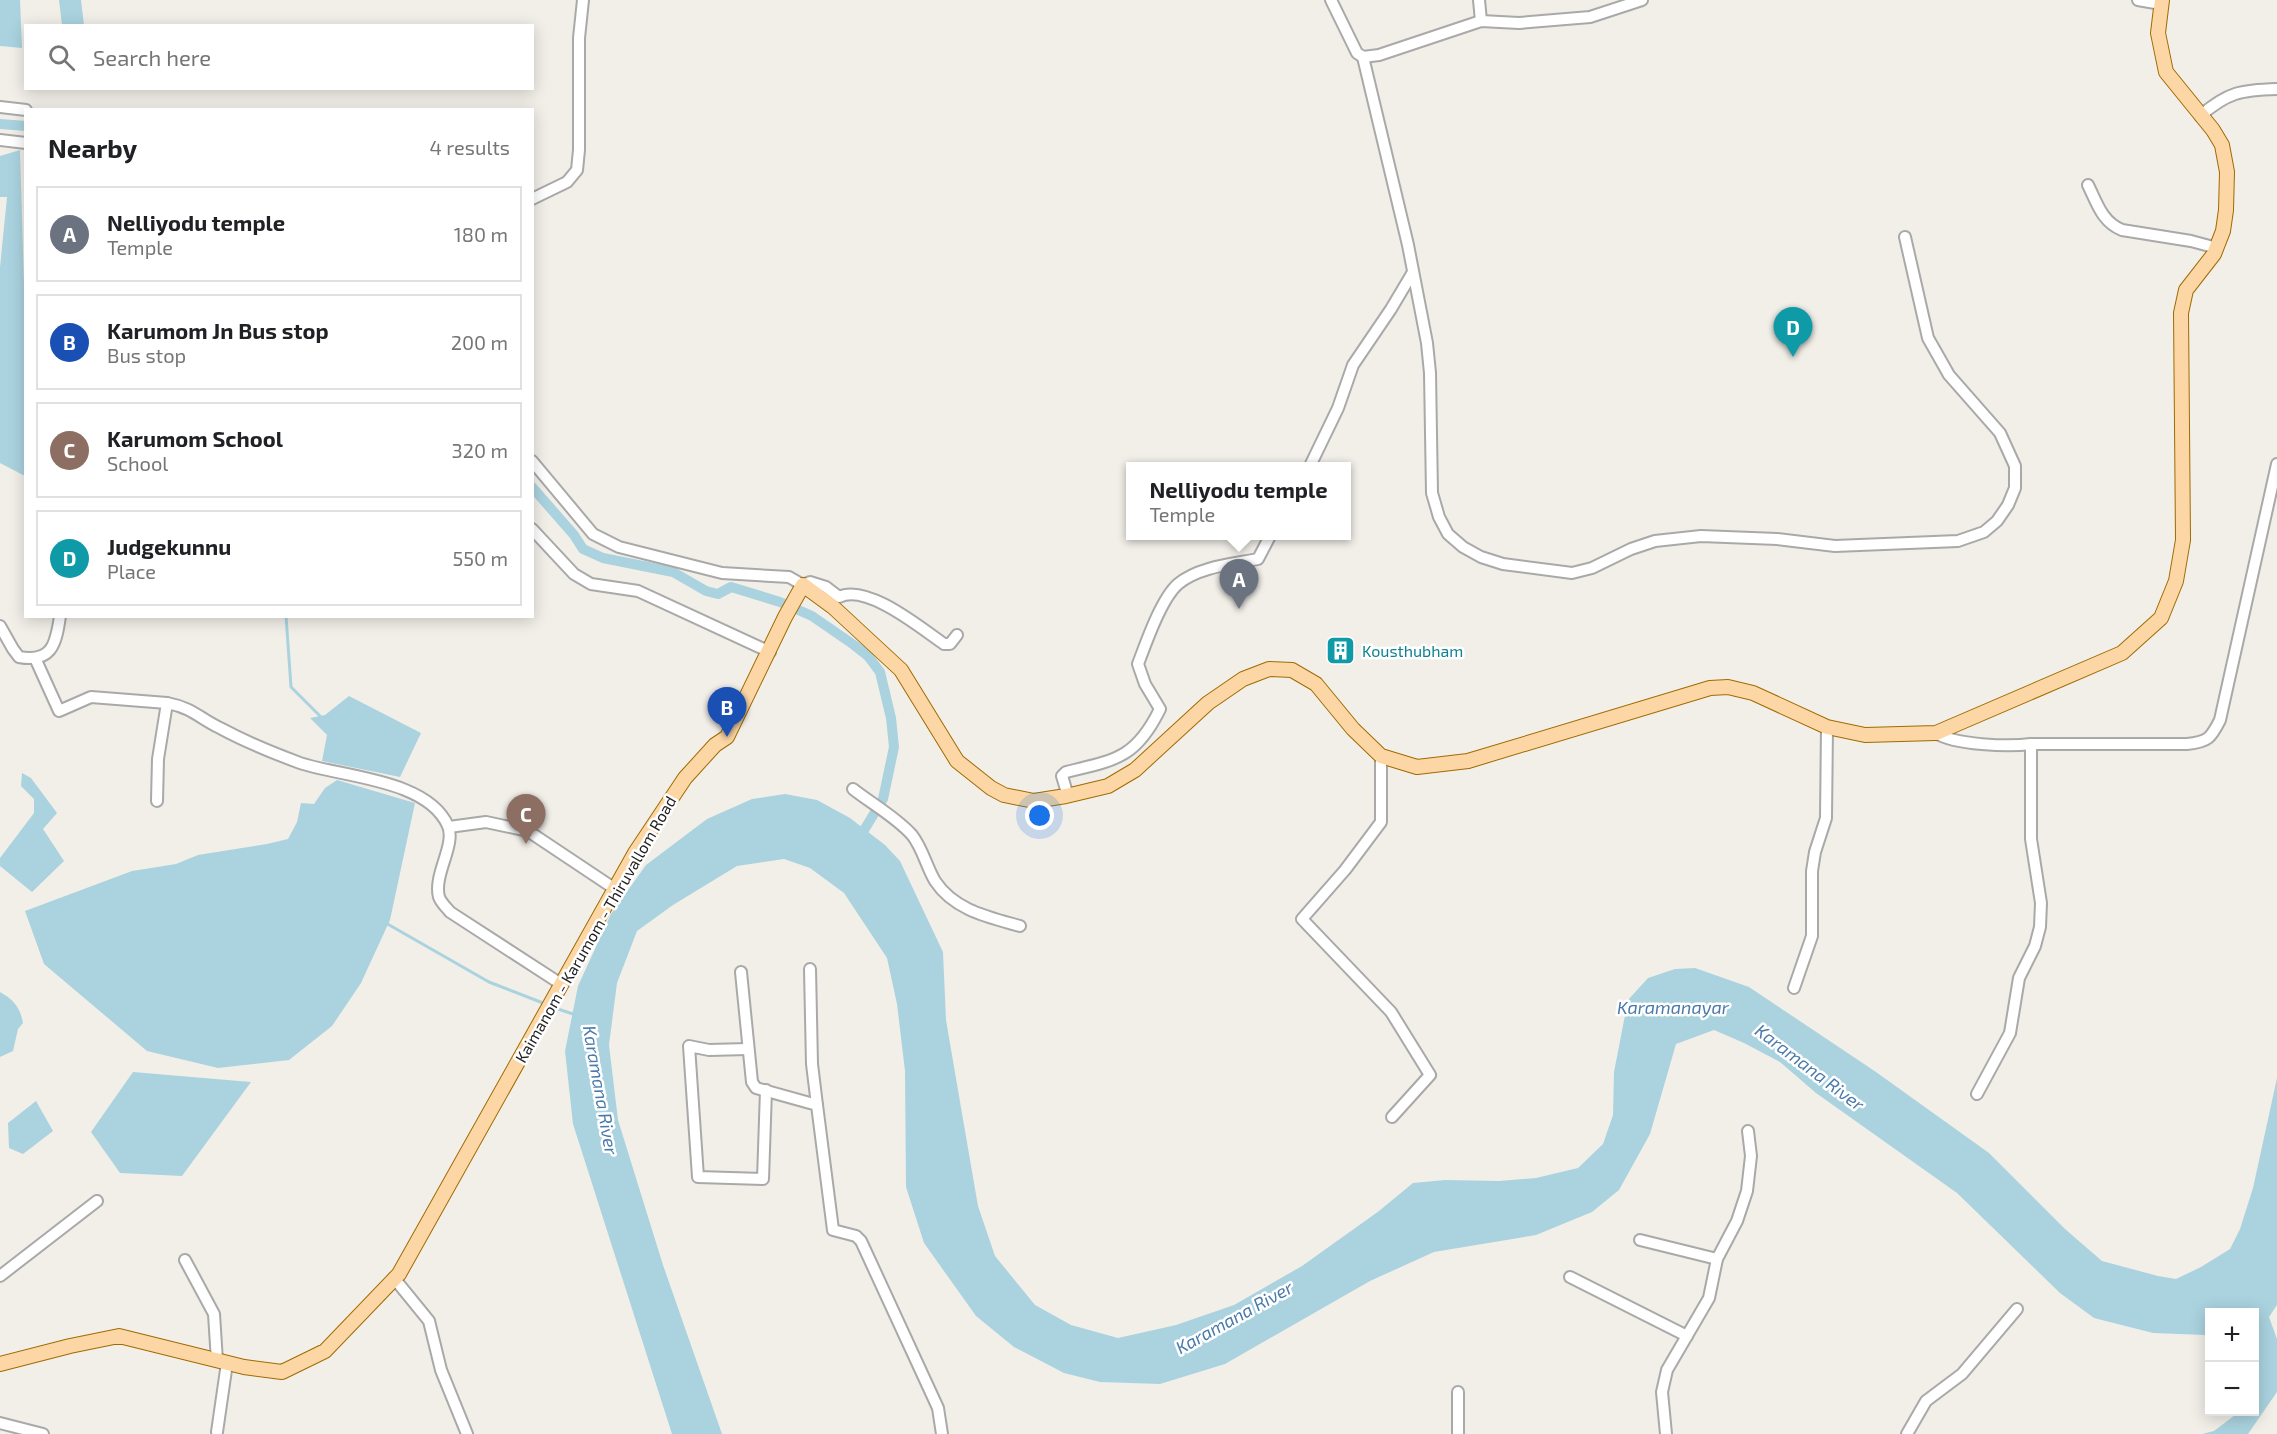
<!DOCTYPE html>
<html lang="en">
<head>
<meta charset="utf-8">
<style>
  body { margin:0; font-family:"Exo 2",sans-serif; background:#f2f2f2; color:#202124 }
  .controls { position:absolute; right:18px; bottom:18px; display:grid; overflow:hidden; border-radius:0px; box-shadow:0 3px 15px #0003 }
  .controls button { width:54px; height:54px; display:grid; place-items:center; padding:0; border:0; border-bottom:2px solid #e0e0e0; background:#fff; color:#202124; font:30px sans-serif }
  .you { position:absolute; left:1040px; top:816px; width:21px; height:21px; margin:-15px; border:4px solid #fff; border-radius:50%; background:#1a73e8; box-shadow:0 0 0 9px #1a73e833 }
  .badge { display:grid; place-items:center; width:39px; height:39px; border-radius:50%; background:#1a73e8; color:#fff; font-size:20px; font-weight:700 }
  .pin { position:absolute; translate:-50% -50px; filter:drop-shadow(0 2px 3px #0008) }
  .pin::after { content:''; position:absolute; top:32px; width:21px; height:18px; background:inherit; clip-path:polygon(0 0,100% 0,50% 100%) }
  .popup { position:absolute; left:1126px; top:462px; width:225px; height:78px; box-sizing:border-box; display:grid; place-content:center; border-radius:0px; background:#fff; filter:drop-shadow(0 2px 4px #0005); font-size:20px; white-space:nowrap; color:#757577 }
  .popup b { font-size:22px; color:#202124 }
  .popup::after { content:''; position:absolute; left:50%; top:100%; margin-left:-12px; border:12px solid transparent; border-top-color:#fff }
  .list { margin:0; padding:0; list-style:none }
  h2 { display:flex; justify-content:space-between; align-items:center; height:78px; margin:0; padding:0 24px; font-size:26px }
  h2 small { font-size:20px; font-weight:400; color:#757577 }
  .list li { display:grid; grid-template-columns:39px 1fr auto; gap:18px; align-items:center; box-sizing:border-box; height:96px; margin:0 12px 12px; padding:0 12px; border:2px solid #e0e0e0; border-radius:0px }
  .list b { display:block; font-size:22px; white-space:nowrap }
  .list p { margin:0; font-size:20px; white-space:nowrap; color:#757577 }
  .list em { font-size:20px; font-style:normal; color:#757577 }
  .icon { flex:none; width:33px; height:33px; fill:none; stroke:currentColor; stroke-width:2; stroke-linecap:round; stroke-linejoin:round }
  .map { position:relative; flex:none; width:2277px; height:1434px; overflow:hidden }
  .search { position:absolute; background:#fff; box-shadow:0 3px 15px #0003; left:24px; top:24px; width:510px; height:66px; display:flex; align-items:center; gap:15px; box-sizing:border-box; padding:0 21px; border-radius:0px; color:#757577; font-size:22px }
  .panel { position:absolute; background:#fff; box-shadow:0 3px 15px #0003; left:24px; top:108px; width:510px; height:510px; border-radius:0px }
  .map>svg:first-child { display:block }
</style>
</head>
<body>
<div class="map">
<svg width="2277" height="1434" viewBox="0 0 2277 1434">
  <rect width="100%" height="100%" fill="#f2efe9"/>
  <!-- water -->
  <g fill="#aad3df">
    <path d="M0,0H20L22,48L0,46Z"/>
    <path d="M59,0H81L84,25H62Z"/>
    <path d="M20,150L25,318V476L0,463V267L7,197H0V156Z"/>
    <path d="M349,696L421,733L400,777L322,761L327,735L310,718L325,715Z"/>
    <path d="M22,773L31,778L57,813L43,829L64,861L32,892L0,866V858L34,813V799L21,786Z"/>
    <path d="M337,780L415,803L390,920L361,983L332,1026L289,1060L218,1068L147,1051L44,964L25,911L132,871L176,864L198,855L267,844L288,839L297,822L301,803L314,804L325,788Z"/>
    <path d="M785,794L817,800L850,818L885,845L900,861L943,952L946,1020L964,1125L978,1206L995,1256L1035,1305L1071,1325L1118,1338L1176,1325L1234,1305L1302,1266L1379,1211L1413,1183L1445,1180L1499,1181L1536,1178L1578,1168L1603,1144L1613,1115L1614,1072L1628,1000L1648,978L1675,969L1695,968L1749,987L1876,1072L1989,1153L2065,1229L2102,1261L2158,1276L2176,1279L2201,1267L2230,1249L2240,1229L2253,1188L2277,1078V1305L2269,1317L2277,1339V1392L2248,1434H2202L2214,1431L2239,1412H2254V1312H2210L2209,1334L2205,1335L2153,1333L2094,1318L2060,1293L1957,1193L1816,1093L1780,1062L1744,1043L1714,1030L1676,1044L1650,1134L1619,1190L1592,1212L1536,1235L1434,1252L1370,1281L1225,1364L1160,1384L1100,1382L1064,1373L1014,1347L976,1316L924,1243L906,1187L905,1071L897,1004L887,958L844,893L810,868L784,859L737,866L673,905L637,931L617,983L609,1045L618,1120L663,1265L722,1434H672L573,1124L565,1051L578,986L611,914L646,865L707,819L752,799Z"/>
    <path d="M0,992C14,1000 20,1007 23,1023L18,1029L13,1051L0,1057Z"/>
    <path d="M133,1072L251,1082L182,1176L120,1173L91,1132Z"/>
    <path d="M36,1101L53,1131L23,1154L9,1148L8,1123Z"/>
  </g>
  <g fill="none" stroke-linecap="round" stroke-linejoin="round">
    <!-- stream -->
    <g stroke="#aad3df" stroke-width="3">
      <path d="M286,616L291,687L321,717"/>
      <path d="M384,922L489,982L543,1003"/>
      <path d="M555,1008L576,1015"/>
    </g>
    <!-- canal -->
    <g stroke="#aad3df" stroke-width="10">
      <path d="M0,124L26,126"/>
      <path d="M532,487L574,535L583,549L603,558L673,572L706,591L718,594L731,587L780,602L812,616L854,645L868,656L880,672L891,718L894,747L883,799L858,840"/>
    </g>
    <defs>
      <g id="minor">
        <path d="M1331,0L1357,53L1363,57L1379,55L1481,21L1519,23L1590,17L1642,0"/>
        <path d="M1479,0L1481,21"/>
        <path d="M2138,0L2161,4"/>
        <path d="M1363,57L1408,245L1427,343L1430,373L1432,493L1439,517L1448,534L1463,547L1481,557L1503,564L1572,573L1592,568L1631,549L1655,541L1701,536L1777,539L1835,546L1958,541L1984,532L1997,521L2008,505L2015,488V466L2000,433L1949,375L1928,338L1905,237"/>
        <path d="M0,107L26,110"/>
        <path d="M2200,116C2228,92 2241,90 2277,89"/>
        <path d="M0,140L26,143"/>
        <path d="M2088,185C2097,203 2102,222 2122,230L2191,241L2217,248"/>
        <path d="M532,199L567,182L577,170L579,150V38L583,0"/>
        <path d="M532,461L593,534L619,547L722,573L789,577L803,585L810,582L826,587L839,597C867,583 922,629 944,644H950L957,635"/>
        <path d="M1310,466L1338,408L1353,365L1391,309L1413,272"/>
        <path d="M532,529L574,574L591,584L638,591L770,652"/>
        <path d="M0,626L13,649L19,657C52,663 56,644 60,616"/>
        <path d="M35,658L59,711L91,697L167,703"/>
        <path d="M1936,733C1954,745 2009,747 2031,744H2187C2208,742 2211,738 2220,720L2277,464"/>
        <path d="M1381,756V822L1345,870L1302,919L1391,1012L1430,1075L1392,1117"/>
        <path d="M853,789C872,804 896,817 912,835C923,849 926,866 935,881C954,910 988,917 1020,926"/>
        <path d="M1068,796L1062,776L1066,772C1116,760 1136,758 1160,709L1145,684L1138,664C1146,643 1161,599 1178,584C1198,567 1232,564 1258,559L1270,536"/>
        <path d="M157,801L158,759L167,703C193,708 199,718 220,728C246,742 273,753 300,763C341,777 428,779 448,826C456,845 433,875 439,897C441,903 447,908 450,912L561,984"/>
        <path d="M449,827L486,822L528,831L615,889"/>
        <path d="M810,969L812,1064L817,1105"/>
        <path d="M741,972L752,1082L756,1088L817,1105L833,1230L856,1236L861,1241L938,1408L942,1434"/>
        <path d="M1794,988L1812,936V871L1815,852L1826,818L1827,727"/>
        <path d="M748,1049L709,1050L689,1046L698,1177L763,1179L766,1090"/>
        <path d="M1977,1094L2010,1033L2019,978L2035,946L2040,927L2041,903L2031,839V744"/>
        <path d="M1640,1240L1717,1259"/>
        <path d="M185,1260L214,1314L217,1361"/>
        <path d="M0,1276L97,1201"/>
        <path d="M1570,1277L1687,1336"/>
        <path d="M394,1278L429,1321L441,1370L467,1434"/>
        <path d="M0,1423L43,1434"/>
        <path d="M217,1432L227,1363"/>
        <path d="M1458,1434V1392"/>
        <path d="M1666,1434L1662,1392L1667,1370L1709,1298L1717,1259L1737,1221L1747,1191L1751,1156L1748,1131"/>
        <path d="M1907,1434L1926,1401L1962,1374L2017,1309"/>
      </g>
      <path id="major" d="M0,1364L70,1346L119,1336L244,1367L282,1372L325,1351L399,1274L635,853L685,778L715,745L727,737L785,617L803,585L833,607L901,670L957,761L991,788L1004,795L1034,801L1066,796L1108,786L1135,770L1208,703L1243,679L1269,669L1292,670L1316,684L1353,729L1381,756L1417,767L1468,761L1710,688L1728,687L1753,693L1827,727L1865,735L1936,733L2122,653L2161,618L2176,581L2183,540L2181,313L2186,290L2214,254L2223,231L2226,210L2227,172L2222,145L2213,130L2166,72L2158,33L2162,0"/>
    </defs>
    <!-- minor casing -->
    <use href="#minor" stroke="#a9a9a9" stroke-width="14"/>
    <!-- major casing -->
    <use href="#major" stroke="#a06b00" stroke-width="16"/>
    <!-- minor -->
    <use href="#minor" stroke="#fff" stroke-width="10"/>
    <!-- major -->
    <use href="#major" stroke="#fcd6a4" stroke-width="14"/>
  </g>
  <!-- icons -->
  <defs>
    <symbol id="building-square" viewBox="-11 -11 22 22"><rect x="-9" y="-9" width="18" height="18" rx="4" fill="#0f9aa8" stroke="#fff"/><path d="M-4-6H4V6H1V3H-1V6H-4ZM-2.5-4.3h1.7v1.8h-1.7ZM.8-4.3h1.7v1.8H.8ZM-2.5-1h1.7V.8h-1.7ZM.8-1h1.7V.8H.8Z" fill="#fff"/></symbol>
  </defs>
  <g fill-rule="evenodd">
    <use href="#building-square" x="1324" y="634" width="33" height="33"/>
  </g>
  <g text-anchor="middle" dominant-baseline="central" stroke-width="5" stroke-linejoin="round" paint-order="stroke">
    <!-- culture labels -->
    <g font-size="16" fill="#0d838f" stroke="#fff" text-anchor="start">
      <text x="1362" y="650">Kousthubham</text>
    </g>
    <!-- street labels -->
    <g font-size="16" fill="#222" stroke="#fff">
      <text transform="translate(595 929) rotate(-60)">Kaimanom - Karumom - Thiruvallom Road</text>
    </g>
    <!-- water labels -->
    <g font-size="18" font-style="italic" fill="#4a7aab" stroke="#fff">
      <text x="1673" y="1007">Karamanayar</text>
      <text transform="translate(1810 1067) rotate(37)">Karamana River</text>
      <text transform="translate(601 1090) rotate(80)">Karamana River</text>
      <text transform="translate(1234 1317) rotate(-29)">Karamana River</text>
    </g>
  </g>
</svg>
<div class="controls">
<button>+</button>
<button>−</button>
</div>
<div class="you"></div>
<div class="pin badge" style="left:1239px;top:609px;background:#6b7280">A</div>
<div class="popup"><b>Nelliyodu temple</b>Temple</div>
<div class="pin badge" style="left:727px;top:737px;background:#1a4fb4">B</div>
<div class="pin badge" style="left:526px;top:844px;background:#8d6e63">C</div>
<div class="pin badge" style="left:1793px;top:357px;background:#0f9aa8">D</div>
<div class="search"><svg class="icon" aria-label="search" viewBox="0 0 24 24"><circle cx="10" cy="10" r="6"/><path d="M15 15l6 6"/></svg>Search here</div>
<section class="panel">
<h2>Nearby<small>4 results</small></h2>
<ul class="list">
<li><span class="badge" style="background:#6b7280">A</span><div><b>Nelliyodu temple</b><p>Temple</p></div><em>180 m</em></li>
<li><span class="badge" style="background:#1a4fb4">B</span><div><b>Karumom Jn Bus stop</b><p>Bus stop</p></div><em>200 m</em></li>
<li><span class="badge" style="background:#8d6e63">C</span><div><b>Karumom School</b><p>School</p></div><em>320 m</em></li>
<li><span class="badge" style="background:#0f9aa8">D</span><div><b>Judgekunnu</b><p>Place</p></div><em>550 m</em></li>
</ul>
</section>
</div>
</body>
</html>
